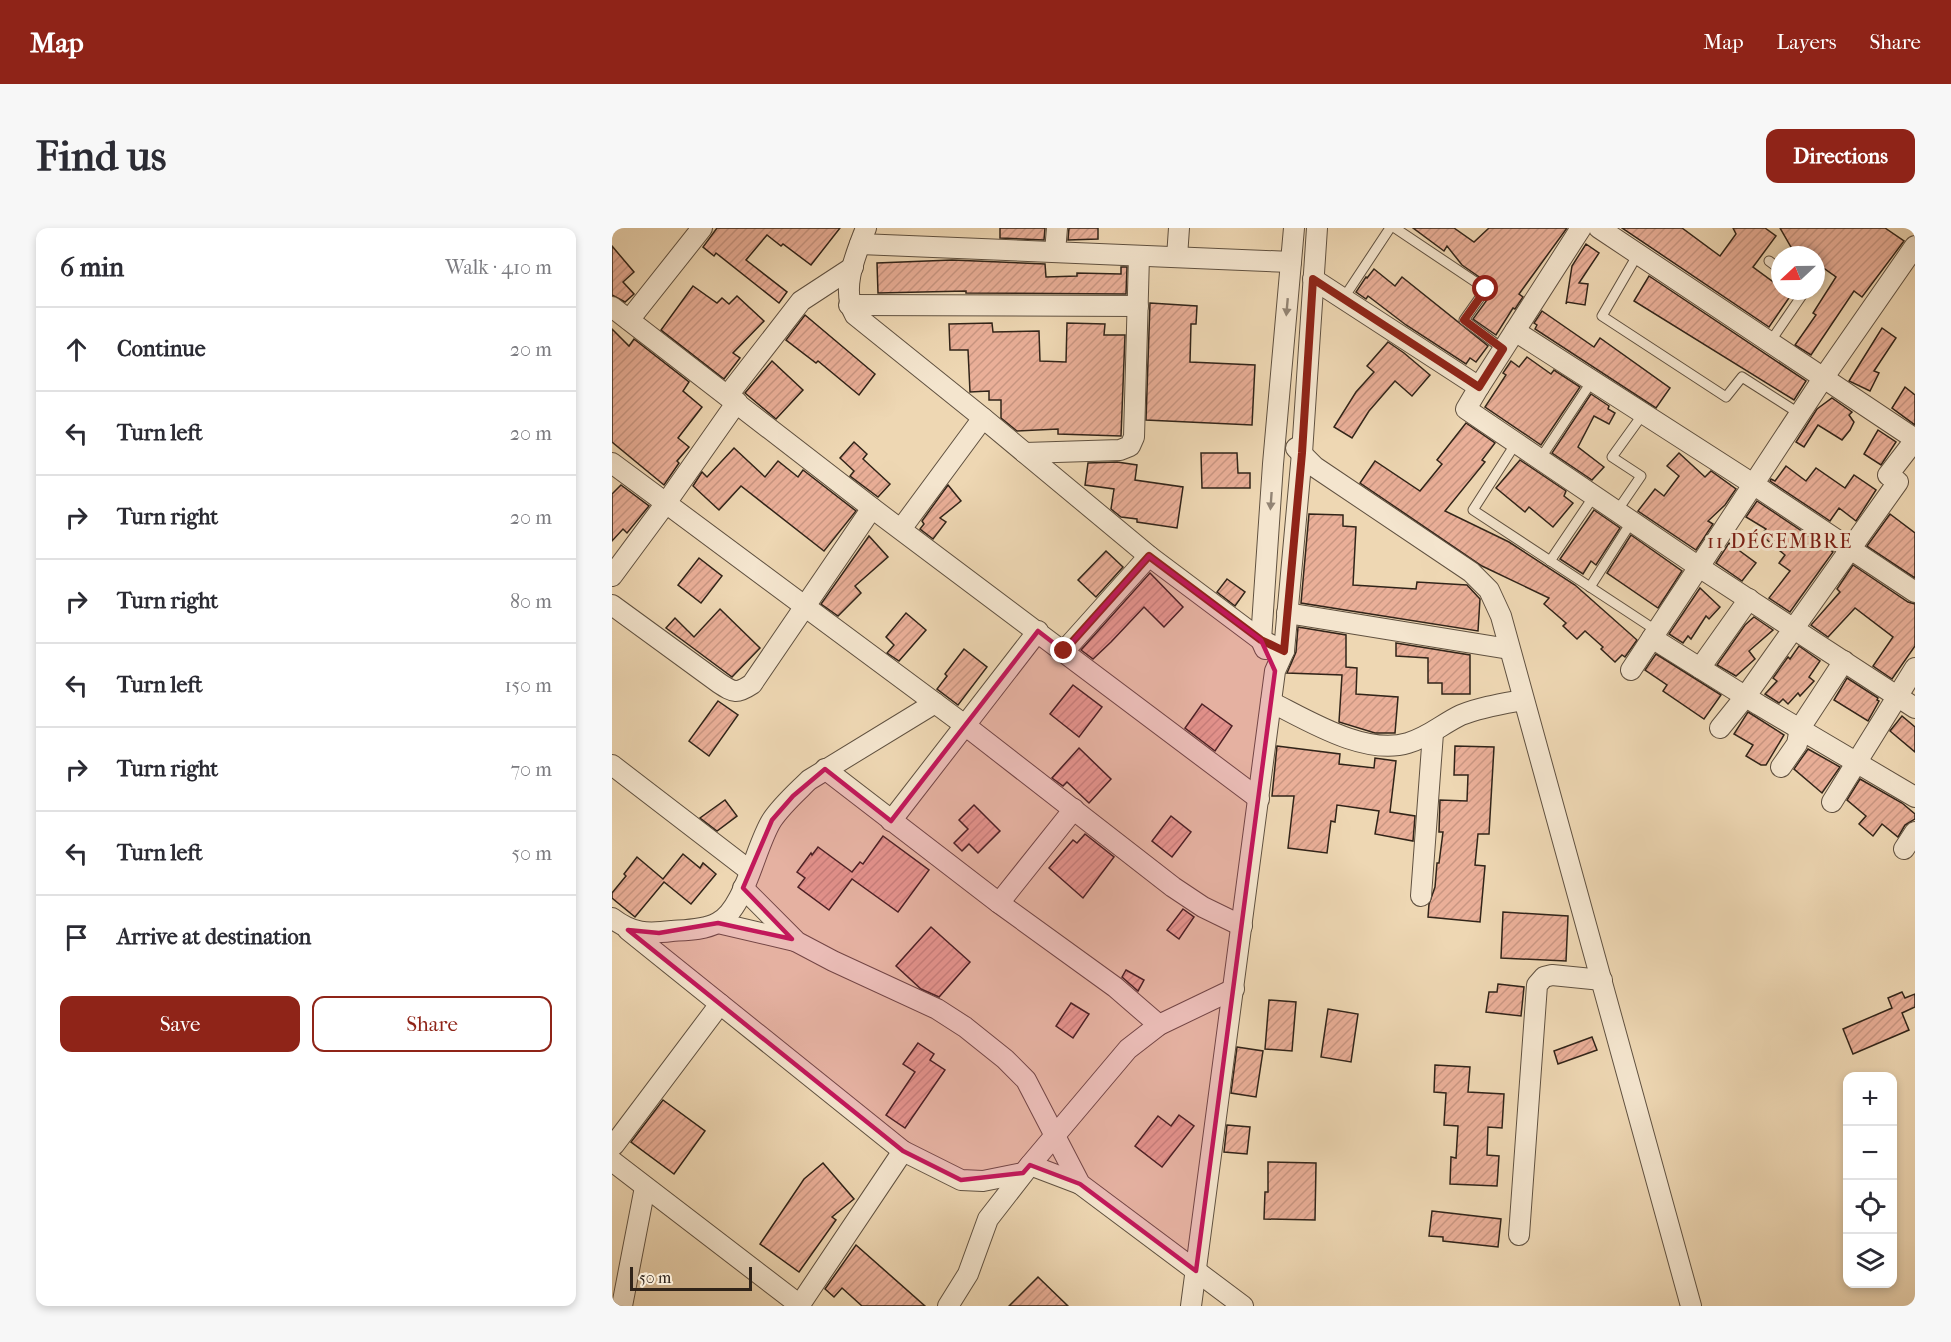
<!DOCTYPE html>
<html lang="en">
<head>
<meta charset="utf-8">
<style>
  body { margin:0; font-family:"IM FELL French Canon",serif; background:#f7f7f7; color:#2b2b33 }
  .controls { position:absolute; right:18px; bottom:18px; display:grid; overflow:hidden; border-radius:12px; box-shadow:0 3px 9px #0003 }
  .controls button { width:54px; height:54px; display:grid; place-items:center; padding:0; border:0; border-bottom:2px solid #e1e1e2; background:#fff; color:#2b2b33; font:30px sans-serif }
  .compass { position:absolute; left:1159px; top:18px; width:54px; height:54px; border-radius:50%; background:#fff; box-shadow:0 3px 9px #0003; rotate:248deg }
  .scale { position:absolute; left:18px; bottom:15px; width:122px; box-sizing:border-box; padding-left:6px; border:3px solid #312419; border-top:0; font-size:16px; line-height:21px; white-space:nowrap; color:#312419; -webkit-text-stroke:4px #f4e5ce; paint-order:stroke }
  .stop { position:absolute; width:18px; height:18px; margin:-14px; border:4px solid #8f2418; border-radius:50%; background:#fff }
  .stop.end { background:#8f2418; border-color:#fff; box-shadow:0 2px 6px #0008 }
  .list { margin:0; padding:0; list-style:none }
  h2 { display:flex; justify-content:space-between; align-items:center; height:78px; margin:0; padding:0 24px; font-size:26px }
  h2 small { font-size:20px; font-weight:400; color:#7c7c81 }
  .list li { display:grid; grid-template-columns:39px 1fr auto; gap:18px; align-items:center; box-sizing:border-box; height:84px; padding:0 24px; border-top:2px solid #e1e1e2 }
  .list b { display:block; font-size:22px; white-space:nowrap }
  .list em { font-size:20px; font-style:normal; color:#7c7c81 }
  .actions { display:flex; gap:12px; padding:18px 24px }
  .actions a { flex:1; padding:14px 0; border:2px solid #8f2418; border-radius:12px; text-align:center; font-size:21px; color:#8f2418 }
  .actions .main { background:#8f2418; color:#fff }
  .icon { flex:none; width:33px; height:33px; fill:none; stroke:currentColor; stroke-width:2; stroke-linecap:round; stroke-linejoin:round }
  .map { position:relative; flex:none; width:1303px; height:1078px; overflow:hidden; border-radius:12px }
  header { display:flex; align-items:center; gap:36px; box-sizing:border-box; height:84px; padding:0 30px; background:#8f2418; color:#fff }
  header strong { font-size:28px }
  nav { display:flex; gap:33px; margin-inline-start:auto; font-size:21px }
  .intro { display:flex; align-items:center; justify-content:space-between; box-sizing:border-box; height:144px; padding:0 36px }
  h1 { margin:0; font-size:42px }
  .button { padding:15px 27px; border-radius:12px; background:#8f2418; color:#fff; font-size:21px; font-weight:700 }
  main { display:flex; gap:36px; padding:0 36px }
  aside { flex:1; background:#fff; border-radius:12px; box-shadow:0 3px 9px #0003 }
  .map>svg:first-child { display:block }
</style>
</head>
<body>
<header>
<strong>Map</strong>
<nav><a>Map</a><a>Layers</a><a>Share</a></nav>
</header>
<div class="intro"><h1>Find us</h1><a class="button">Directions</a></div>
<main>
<aside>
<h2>6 min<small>Walk · 410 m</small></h2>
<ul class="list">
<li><svg class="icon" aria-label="ahead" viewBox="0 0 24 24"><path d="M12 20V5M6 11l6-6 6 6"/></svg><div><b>Continue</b></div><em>20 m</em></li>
<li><svg class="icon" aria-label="left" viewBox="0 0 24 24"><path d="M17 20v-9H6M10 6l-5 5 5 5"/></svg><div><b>Turn left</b></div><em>20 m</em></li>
<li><svg class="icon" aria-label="right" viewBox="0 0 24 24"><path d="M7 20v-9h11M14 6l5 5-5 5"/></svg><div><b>Turn right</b></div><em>20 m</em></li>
<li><svg class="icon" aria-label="right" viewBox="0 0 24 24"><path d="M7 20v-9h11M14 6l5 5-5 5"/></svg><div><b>Turn right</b></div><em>80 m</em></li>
<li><svg class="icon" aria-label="left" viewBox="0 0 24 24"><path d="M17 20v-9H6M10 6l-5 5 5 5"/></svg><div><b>Turn left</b></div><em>150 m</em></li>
<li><svg class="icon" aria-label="right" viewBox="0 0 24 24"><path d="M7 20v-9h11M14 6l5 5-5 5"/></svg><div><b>Turn right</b></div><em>70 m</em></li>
<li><svg class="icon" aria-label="left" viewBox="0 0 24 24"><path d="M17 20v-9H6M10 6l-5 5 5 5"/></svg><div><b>Turn left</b></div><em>50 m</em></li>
<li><svg class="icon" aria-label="arrive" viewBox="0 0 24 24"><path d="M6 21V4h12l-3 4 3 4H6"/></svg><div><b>Arrive at destination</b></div></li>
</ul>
<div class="actions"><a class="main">Save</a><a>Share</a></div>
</aside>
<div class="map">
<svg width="1303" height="1078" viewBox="0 0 1303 1078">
  <defs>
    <pattern id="building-hatch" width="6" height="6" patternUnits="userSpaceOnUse" patternTransform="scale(1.5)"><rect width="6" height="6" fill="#eaaf98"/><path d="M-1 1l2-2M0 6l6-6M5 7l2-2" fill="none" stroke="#c99682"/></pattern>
  </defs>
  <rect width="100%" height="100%" fill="#eed7b3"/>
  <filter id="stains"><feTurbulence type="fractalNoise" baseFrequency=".00333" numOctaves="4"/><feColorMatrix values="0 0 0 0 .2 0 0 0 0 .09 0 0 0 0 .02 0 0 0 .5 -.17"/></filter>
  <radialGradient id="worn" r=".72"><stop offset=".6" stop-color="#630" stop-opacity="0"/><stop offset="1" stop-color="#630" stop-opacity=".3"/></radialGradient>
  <!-- building -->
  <g fill="url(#building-hatch)" stroke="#312419" stroke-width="1.5">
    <path d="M105,0H228L199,37L171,16L169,18L155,7L134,32L175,64L167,75L104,25L102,28L91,19Z"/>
    <path d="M388,0H433L432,12L388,10Z"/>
    <path d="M457,0H486V11L456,12Z"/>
    <path d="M801,0H842L862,14L877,0H955L907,66L911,69L903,81L901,80L884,107L861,91L880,65V58L850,37L835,18L832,23Z"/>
    <path d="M1010,0H1070L1108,28L1124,6L1121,0H1153L1164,8L1141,39L1168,59V63H1174L1179,67L1157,99Z"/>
    <path d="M1168,0H1273L1292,13L1250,69L1242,63L1199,127L1183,117L1204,87L1201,85L1224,49L1206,36L1204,27H1198L1191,22L1183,26Z"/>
    <path d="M974,16L987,25L967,55L976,56L973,77L955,74L954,76L960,38Z"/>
    <path d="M0,18L22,44L11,54L22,66L13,74L0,67Z"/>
    <path d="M340,32L433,36L434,49L465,48V45L509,46V39H515L514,66L354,65V63L266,65L265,35Z"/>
    <path d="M762,41L783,58L790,49L876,118L864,134L858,130L854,136L794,97L756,68L754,71L744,64L754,49L755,50Z"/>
    <path d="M1037,48L1194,153L1182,172L1022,73Z"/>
    <path d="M81,58L105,75L110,70L117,76L125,68L152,93L121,125L128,130L112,151L49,102Z"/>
    <path d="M538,75L585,78L584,96H579L578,134L643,137L640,197L534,192Z"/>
    <path d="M930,83L982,119L988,110L1058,160L1044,180L923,101L925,97L922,95Z"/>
    <path d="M193,87L263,146L247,167L206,133L204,135L174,112Z"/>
    <path d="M380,95L381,104L427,103L428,133L454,134L455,95L493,96L492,107H513L509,208L446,206V201L405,203L389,190V172H377V163L358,164L356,122H338L337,96Z"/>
    <path d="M1270,100L1284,110L1262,143L1267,145L1258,163L1237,153Z"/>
    <path d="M0,101L17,118L22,111L77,154L71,163L90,179L66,210L77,219L65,233L67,235L52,257L0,214Z"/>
    <path d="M776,114L792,125L818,147L800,168L783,153L757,183L740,210L722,199L744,164L762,144L755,138Z"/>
    <path d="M915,129L939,146L942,142L968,159L929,217L873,179L894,147L891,145L899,133L907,139Z"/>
    <path d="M160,133L191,162L164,191L133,165Z"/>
    <path d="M1293,159L1303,167V197L1280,180Z"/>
    <path d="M979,166L997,178L996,181L1003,185L997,196L982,188L966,219L992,239L980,252L940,225Z"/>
    <path d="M1220,170L1240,184L1237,187L1242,194L1238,202L1230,212L1206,197L1192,219L1184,214L1205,181Z"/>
    <path d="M854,195L883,215L870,232L873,234L833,283L897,314L963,357L1025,412L1013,429L1010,427L1003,434L989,421L991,419L973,403L965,411L951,398L954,395L932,376L937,370L870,338L748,255L763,233L808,263L830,236L825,232Z"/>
    <path d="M1266,202L1284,214L1269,237L1252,226Z"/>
    <path d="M242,214L255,226L251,231L278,256L266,269L238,248L242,243L228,230Z"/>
    <path d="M122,220L153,249L166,233L186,249L191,242L244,283L212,323L129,258L107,282L81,258L90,244L95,249Z"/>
    <path d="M589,225H625L626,245H638V260H590Z"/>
    <path d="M1067,225L1093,249L1099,243L1124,261L1113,277L1096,293L1101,296L1084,322L1026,283L1043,261L1052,268L1067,248L1055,238Z"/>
    <path d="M908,232L954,263L952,268L961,275L941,299L917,279L913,284L884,260Z"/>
    <path d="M505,234L525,237L523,252L571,259L565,300L525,294V291L509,289L499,281L502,261L473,257L476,235Z"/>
    <path d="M1174,238L1194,253L1204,240L1233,260L1242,247L1264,262L1244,293L1227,280L1218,293L1158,253L1159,251L1163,253Z"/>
    <path d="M9,257L37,278L15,305L11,301L0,313V266Z"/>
    <path d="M336,257L349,273L328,290L334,294L321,311L308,301L312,296L310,293Z"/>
    <path d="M1145,273L1221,324L1178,384L1157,370L1178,343L1167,335L1173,327L1149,307L1154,301L1134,289Z"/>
    <path d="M982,282L1008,300L984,337L979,333L971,346L948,331Z"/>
    <path d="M697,286L731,287V298L744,299L741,357L804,361L805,354L855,357L868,371L866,403L689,375Z"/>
    <path d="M1278,286L1303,305V350L1255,318Z"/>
    <path d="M1019,307L1070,343L1046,380L995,345Z"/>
    <path d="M257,308L276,329L243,358L249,365L226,388L209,376Z"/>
    <path d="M1117,315L1144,335L1130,353L1104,335Z"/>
    <path d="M494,323L511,339L484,369L466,352Z"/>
    <path d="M87,330L110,348L89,375L66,357Z"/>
    <path d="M1241,337L1296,374L1303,376V418L1280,451L1261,438L1281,409L1243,380L1216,409L1199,397L1228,364L1225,361Z"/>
    <path d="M538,345L571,379L552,399L532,379L499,414L481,431L469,422Z"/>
    <path d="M615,351L633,364L623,378L605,364Z"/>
    <path d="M1088,360L1108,379L1097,391L1094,388L1079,411L1076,408L1071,415L1057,406Z"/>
    <path d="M108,381L148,420L120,449L54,400L63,390L82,409Z"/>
    <path d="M294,385L314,402L287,433L275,425L282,417L274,409Z"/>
    <path d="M1142,389L1161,402L1137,423L1143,431L1124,448L1105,437L1133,397Z"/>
    <path d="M686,399L734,407V439L745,440L744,466L786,469L783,505H763L727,494L730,447L675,445L684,424Z"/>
    <path d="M784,415L858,427V466H830V455H816V430L784,428Z"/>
    <path d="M1187,418L1208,433L1197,449L1202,453L1188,468L1186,465L1176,476L1171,471L1167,475L1153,466L1165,453L1161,450L1176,429L1178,431Z"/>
    <path d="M352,421L375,439L346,477L325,461L335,448L333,446Z"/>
    <path d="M1044,426L1109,467L1092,491L1051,463L1055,457L1033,442Z"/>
    <path d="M1235,450L1266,470L1265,472L1267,473L1256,493L1222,472Z"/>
    <path d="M461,457L490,479L467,509L438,486Z"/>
    <path d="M106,473L126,487L97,528L77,513Z"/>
    <path d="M590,476L620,498L603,523L573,500Z"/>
    <path d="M1136,484L1172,507L1154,537H1149L1134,528L1141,517L1122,506Z"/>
    <path d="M1290,488L1303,499V524L1278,503Z"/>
    <path d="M665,518L728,526L727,536L762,540L763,530L784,533L778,584L803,588L801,613L763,606L767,583L725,577L723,594L719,593L715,625L676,620L682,568H660Z"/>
    <path d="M843,518L882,519L877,606H866L863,637L873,638L868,694L816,689L817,676L823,659L825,635H827L831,604H827L828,572L855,573L856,547H842Z"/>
    <path d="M467,520L499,551L477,575L455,554L451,558L440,550Z"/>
    <path d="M1196,521L1228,539L1210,565L1182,541Z"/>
    <path d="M1248,551L1290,575L1303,586V591L1293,597L1286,609L1270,596L1261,608L1247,596L1254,588L1235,572Z"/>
    <path d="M113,572L125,588L105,603L88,590Z"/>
    <path d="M362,577L388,603L366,625L357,616L350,623L342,615L356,601L347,592Z"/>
    <path d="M559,588L579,604L560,629L540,613Z"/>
    <path d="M473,606L502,629L471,670L437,640L461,612L465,615Z"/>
    <path d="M271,608L317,642L286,684L240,651L217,682L186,659L193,650L185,644L199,625L200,627L206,619L240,644L248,634L251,636Z"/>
    <path d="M71,626L88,640L91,635L104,646L79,676L52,654L23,689L0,670V665L14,648L12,646L25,629L51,651Z"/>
    <path d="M571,681L582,689L567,711L555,702Z"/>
    <path d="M891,684L956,688L954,733L889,730Z"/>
    <path d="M319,699L358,734L327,769L309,761L284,738Z"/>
    <path d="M514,742L532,752L526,763L510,749Z"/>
    <path d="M886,756L912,759L909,788L874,784L877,764H885Z"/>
    <path d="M1290,764L1293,770L1303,766V779L1290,785L1297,802L1241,826L1231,801L1280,780L1276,770Z"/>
    <path d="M657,772L684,774L680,823L653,821Z"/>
    <path d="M459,775L477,786L461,810L444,798Z"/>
    <path d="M716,781L746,786L739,834L709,829Z"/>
    <path d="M980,809L985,822L946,836L942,823Z"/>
    <path d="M306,815L322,826L318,832L333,842L293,900L274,887L303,844L291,836Z"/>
    <path d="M625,819L651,823L644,869L619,865Z"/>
    <path d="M823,837L858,839L856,864L892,866L890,900L876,899L875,927L887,928L885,958L838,956L839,929L844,930L846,898L832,897L834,865L822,864Z"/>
    <path d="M51,872L93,903L62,946L19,914Z"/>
    <path d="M567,887L582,898L550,939L523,918L546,888L559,898Z"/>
    <path d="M615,897L638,899L635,926L612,924Z"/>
    <path d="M656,934L704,935L703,992L652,991L653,964H656Z"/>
    <path d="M211,935L242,971L220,989L224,992L187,1044L148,1016L192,951Z"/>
    <path d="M820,983L889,991L886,1019L831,1013V1009L817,1008Z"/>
    <path d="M244,1017L313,1078H250L230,1060L222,1069L213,1061Z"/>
    <path d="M426,1049L456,1078H397Z"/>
  </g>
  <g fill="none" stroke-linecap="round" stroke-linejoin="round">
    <defs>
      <g id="service">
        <path d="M783,0L874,61L852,92L891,121"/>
        <path d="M1026,26L990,88L1114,169L1130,149L1188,186"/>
        <path d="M1157,33L1168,41"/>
        <path d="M731,71L778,0"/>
        <path d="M1158,114L1193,63"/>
        <path d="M904,215L861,282L1045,403"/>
        <path d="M928,231L980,153"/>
        <path d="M1005,283L1029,248L1000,229L1031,186"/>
        <path d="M938,333L982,268"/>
        <path d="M978,359L1020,293"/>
      </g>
      <g id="minor">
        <path d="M254,0C244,26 228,61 243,87L371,190L537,328L649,412L672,423"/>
        <path d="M969,0L867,159L854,181L1087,339L1303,480"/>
        <path d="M987,0L1303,211"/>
        <path d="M248,16L679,34"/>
        <path d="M443,24L445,0"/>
        <path d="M565,29L567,0"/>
        <path d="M701,51L867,159"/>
        <path d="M237,77L526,78"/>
        <path d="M0,79L260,280L647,571"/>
        <path d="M17,92L90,0"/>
        <path d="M903,103L1141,256L1303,364"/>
        <path d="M116,167L189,73L241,39"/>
        <path d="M684,220L703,239L859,344L877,362L889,388L1079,1078"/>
        <path d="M413,225L508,222L518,218L522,209L527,28"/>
        <path d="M0,235L354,498L561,659L591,679L630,698"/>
        <path d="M289,301L371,190"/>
        <path d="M0,348L54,275L125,174"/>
        <path d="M0,377L107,455C122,465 125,466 140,456L260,280"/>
        <path d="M675,385L897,421"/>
        <path d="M1040,410L1147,477L1303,569"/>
        <path d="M653,421L649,412L661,236L682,0"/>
        <path d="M452,423L537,328"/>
        <path d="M1088,440L1137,371"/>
        <path d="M1019,442L1212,149L1303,18"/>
        <path d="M659,474C697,493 753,528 796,515C817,509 830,496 849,487C869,479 889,476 911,472"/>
        <path d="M1108,500L1133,469L1286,254L1276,247L1303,212"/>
        <path d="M0,537L138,643"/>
        <path d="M1169,539L1185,516L1188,500L1232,433"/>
        <path d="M213,541L387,675L503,759L547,797"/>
        <path d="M1220,574L1303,440"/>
        <path d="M279,593L426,403"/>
        <path d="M1292,621L1303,604"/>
        <path d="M131,660L185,714L221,733L325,781L353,799L393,831L414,852L468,956L631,1078"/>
        <path d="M809,668L821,505"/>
        <path d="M387,675L462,581"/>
        <path d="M0,690C21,706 35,706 60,703C74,702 92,702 105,695C133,682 143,618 160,592C170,577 185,564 197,552L323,475"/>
        <path d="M106,695L183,713"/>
        <path d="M16,702L291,923L349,952L371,953L411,945"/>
        <path d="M2,917L108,776"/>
        <path d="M0,933L189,1078"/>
        <path d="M418,937L468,956"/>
        <path d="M907,1007L925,757L932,749L940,747L990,752"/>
        <path d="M10,1078L33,959"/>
        <path d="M187,1078L291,923"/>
        <path d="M336,1078L356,1046L376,991L418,937L516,821L547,797L622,761"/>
        <path d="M579,1078L663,443L672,423L690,225L705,0"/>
      </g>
    </defs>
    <!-- service casing -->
    <use href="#service" stroke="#605140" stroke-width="11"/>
    <!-- minor casing -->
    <use href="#minor" stroke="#605140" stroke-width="22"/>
    <!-- service -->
    <use href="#service" stroke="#f4e5ce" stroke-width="9"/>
    <!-- minor -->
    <use href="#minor" stroke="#f4e5ce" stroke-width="20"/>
  </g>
  <!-- one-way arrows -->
  <defs><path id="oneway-solid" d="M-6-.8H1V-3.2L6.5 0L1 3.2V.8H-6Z" transform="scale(1.5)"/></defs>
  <g fill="#928474">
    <use href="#oneway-solid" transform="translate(675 79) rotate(95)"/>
    <use href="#oneway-solid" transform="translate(659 273) rotate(94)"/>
  </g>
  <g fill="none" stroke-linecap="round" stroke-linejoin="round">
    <!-- route -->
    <path stroke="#8f2418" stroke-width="8" d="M452,423L537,328L649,412L672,423L690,225L701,51L867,159L891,121L852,92L874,61"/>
  </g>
  <!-- marked area -->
  <path fill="#c2185b" fill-opacity="0.2" stroke="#c2185b" stroke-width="4.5" stroke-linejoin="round" d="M537,328L649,412L663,443L584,1043L468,956L418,937L411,945L349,952L291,923L16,702L47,705L106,695L180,711L131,660L160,592L181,568L213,541L279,593L426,403L452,423Z"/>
  <g text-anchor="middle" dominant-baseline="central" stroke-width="6" stroke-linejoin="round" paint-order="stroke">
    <!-- neighbourhood labels -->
    <g font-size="20" letter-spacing="1.5" fill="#7a1f14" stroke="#f4e5ce">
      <text x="1168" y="313">11 DÉCEMBRE</text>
    </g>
  </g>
  <rect width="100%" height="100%" filter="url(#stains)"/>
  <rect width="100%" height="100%" fill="url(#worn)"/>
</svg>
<div class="controls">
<button>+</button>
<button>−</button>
<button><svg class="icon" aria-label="locate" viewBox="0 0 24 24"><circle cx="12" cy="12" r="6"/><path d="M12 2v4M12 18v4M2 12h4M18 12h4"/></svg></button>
<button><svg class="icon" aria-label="layers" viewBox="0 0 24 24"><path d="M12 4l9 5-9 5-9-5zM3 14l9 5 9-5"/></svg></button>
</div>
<svg class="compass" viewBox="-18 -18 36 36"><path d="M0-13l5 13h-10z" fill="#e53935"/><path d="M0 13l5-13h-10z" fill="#7c7c81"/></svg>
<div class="scale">50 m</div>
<div class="stop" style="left:874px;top:61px"></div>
<div class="stop end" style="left:452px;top:423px"></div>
</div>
</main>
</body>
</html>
